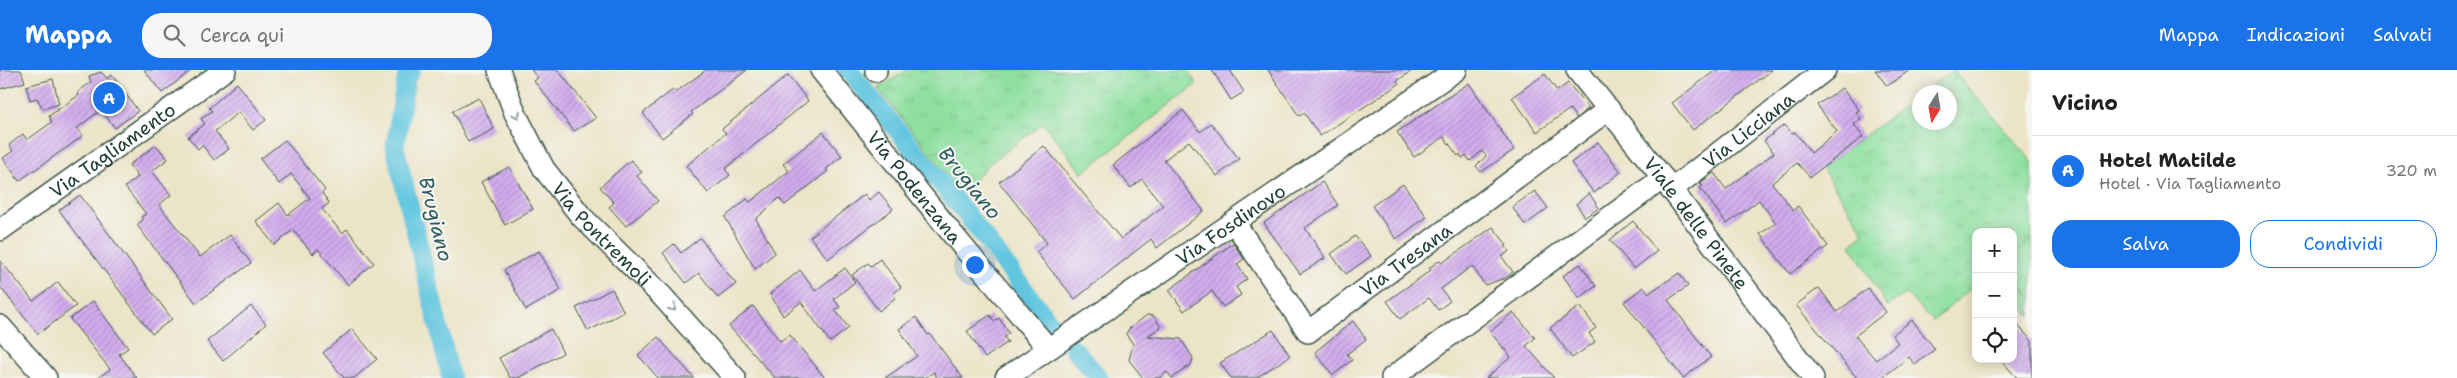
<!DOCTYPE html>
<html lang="it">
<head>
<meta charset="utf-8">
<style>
  body { margin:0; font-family:"Shantell Sans",sans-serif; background:#f6f6f6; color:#222 }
  .controls { position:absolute; right:15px; bottom:15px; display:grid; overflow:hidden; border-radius:10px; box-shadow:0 2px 12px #0003 }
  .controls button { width:45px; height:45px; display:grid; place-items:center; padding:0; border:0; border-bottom:1px solid #e0e0e0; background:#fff; color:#222; font:25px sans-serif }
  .compass { position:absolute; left:1912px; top:15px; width:45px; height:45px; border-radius:50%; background:#fff; box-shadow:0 2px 12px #0003; rotate:191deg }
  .you { position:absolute; left:974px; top:194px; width:18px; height:18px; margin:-12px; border:4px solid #fff; border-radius:50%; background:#1a73e8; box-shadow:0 0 0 8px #1a73e833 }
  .badge { display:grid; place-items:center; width:32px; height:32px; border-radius:50%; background:#1a73e8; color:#fff; font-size:16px; font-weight:700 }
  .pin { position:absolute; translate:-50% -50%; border:2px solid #fff; box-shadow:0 1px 5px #0006 }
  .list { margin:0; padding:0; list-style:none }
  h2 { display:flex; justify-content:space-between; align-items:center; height:65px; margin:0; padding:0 20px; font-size:21px }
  h2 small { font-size:16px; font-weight:400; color:#767676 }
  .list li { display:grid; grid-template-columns:32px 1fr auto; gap:15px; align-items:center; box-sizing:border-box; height:70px; padding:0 20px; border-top:1px solid #e0e0e0 }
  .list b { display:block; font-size:19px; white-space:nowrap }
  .list p { margin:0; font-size:16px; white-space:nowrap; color:#767676 }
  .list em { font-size:16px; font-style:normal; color:#767676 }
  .actions { display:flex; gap:10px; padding:15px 20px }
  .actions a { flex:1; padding:11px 0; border:1px solid #1a73e8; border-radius:20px; text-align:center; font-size:18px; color:#1a73e8 }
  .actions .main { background:#1a73e8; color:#fff }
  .icon { flex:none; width:28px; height:28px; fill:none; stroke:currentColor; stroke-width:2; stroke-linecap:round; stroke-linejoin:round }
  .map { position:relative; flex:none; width:2032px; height:308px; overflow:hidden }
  header { display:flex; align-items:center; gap:30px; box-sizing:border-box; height:70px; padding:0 25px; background:#1a73e8; color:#fff }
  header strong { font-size:24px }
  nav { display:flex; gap:28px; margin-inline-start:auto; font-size:18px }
  .search { width:350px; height:45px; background:#f6f6f6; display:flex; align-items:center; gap:12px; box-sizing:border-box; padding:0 18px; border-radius:20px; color:#767676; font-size:19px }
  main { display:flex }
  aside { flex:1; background:#fff }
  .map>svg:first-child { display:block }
</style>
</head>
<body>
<header>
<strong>Mappa</strong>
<div class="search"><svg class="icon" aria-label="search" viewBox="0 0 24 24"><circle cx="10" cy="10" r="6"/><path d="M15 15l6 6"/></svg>Cerca qui</div>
<nav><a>Mappa</a><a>Indicazioni</a><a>Salvati</a></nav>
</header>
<main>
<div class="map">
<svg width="2032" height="308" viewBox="0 0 2032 308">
  <defs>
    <pattern id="grass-tufts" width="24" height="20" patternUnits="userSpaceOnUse" patternTransform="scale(1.25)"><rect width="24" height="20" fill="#8fe0a0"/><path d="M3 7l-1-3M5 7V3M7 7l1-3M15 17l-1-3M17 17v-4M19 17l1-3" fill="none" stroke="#7bc18a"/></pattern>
    <pattern id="building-hatch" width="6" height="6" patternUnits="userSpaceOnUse" patternTransform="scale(1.25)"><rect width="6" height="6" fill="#d3adef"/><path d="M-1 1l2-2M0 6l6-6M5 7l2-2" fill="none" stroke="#ab8ec2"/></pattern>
  </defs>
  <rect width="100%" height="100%" fill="#f6f6f2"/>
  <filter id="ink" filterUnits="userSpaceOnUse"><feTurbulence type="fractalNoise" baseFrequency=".02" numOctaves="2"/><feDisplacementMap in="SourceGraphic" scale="10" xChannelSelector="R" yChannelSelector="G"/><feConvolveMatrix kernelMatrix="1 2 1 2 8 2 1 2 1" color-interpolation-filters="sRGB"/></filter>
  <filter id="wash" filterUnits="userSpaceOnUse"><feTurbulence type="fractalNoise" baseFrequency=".0096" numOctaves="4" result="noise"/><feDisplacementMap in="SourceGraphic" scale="20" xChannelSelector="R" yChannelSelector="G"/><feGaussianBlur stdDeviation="1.12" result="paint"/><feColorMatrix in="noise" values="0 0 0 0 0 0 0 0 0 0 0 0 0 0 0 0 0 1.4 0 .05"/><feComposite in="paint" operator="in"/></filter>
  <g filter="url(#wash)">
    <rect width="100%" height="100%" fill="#ece4c7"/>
    <!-- grass -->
    <g fill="url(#grass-tufts)" stroke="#578e6a">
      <path d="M907,0H1187L1197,14L1082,103L1045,55L1042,54L989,94L962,123L878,19Z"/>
      <path d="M1953,0L2032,91L2031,246L2013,224V162H1976V214L1933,251L1906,224L1887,236L1851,175L1864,163L1822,98L1919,25L1920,52H1950V22H1923Z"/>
    </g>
    <!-- green -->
    <path fill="#8fe0a0" stroke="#578e6a" d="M2032,169V229L2013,206V184Z"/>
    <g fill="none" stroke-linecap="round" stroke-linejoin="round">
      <!-- canal -->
      <g stroke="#62c6e0" stroke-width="19">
        <path d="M411,0L406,9L395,77L451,308"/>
        <path d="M848,0L979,160L1053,257"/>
        <path d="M1073,278L1099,308"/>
      </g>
    </g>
    <g id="blocks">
      <!-- building -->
      <g fill="url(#building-hatch)">
        <path d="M0,0H21L25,12L0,19Z"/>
        <path d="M144,0H192L162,23Z"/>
        <path d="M531,0H558L596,48L574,61L534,11L538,8Z"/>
        <path d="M706,0H747L691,42L693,44L662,68L643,43L674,19L676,22Z"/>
        <path d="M1212,0H1230L1244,22L1231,30Z"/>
        <path d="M1268,0H1413L1397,11L1399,14L1320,66L1304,43L1299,46Z"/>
        <path d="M1716,0H1772L1693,60L1672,33Z"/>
        <path d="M1875,0H1910L1887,16Z"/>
        <path d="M101,2L107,8L112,5L138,41L115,58L101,40L77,58L83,66L19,111L3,88L13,81L9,75L23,64L27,70L52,52L49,46L79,25L78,22L91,12L89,6Z"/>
        <path d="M1545,4L1557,21L1568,13L1589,38L1576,48L1570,39L1537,62L1512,27Z"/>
        <path d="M788,5L808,31L725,99L730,105L708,123L686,96L726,63L722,59Z"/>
        <path d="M53,9L59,34L43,39L37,28L30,30L26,16Z"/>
        <path d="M237,13L266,50L253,60L239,42L215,61L229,79L214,90L202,75L198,79L188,67L205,54L201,49L212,41L209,38Z"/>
        <path d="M1469,13L1514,80L1481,102L1476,96L1486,86L1482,81L1470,91L1466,85L1462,88L1460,84L1458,86L1444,67L1414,87L1397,62Z"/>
        <path d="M1842,18L1859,40L1856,42L1861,49L1854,54L1863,67L1810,107L1797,93L1772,113L1793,140L1798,136L1828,176L1790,204L1760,164L1776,153L1759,130L1727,154L1700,118L1703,116L1700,113L1714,103L1726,119L1774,83L1764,71L1784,55L1792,64L1795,62L1811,83L1837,61L1817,35Z"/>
        <path d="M479,28L494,59L468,72L453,41Z"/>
        <path d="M1183,40L1200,62L1211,53L1239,89L1217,106L1189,71L1164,90L1204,141L1157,178L1151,169L1075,229L1036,182L1047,173L999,112L1044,76L1121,169L1163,136L1142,109L1131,118L1113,95Z"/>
        <path d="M823,62L842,86L826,99L828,101L785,135L779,128L756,149L775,183L755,199L725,147L747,129L750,132L789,101L783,94Z"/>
        <path d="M285,70L325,120L322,123L329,133L322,139L342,163L347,159L374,193L348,215L318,179L313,184L293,160L274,175L256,151L279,133L288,145L310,128L291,104L279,114L260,89Z"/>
        <path d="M1598,72L1621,102L1594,123L1571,93Z"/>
        <path d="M156,75L168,89L152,101L171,125L159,135L200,187L230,165L251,193L196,233L137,155L143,150L141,147L146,144L125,117L138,107L129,95Z"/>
        <path d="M631,90L642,102L637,106L658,131L626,156L609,137L614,133L600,117Z"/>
        <path d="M509,97L533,139L505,155L481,112Z"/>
        <path d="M1322,112L1338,135L1305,158L1325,188L1300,204L1264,153Z"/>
        <path d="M1403,114L1427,147L1396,169L1372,136Z"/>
        <path d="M1535,121L1548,138L1525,155L1512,137Z"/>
        <path d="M879,122L893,139L828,189L810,167L865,124L869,130Z"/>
        <path d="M1589,123L1599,138L1585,147L1576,134Z"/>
        <path d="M80,125L172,249L152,264L59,140Z"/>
        <path d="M1633,151L1657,181L1634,199L1610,170Z"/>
        <path d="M1493,157L1507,175L1505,176L1509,181L1502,187L1513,202L1505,208L1485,215L1472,196L1441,219L1450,231L1438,240L1429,228L1400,249L1387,231L1431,200L1429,198L1440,190L1442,193Z"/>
        <path d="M1355,166L1371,186L1346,204L1331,184Z"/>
        <path d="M700,168L736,214L718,228L699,203L686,213L663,183L674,174L681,183Z"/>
        <path d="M1233,173L1244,189L1237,194L1247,209L1236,217L1241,225L1223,237L1212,221L1184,241L1169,220Z"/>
        <path d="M539,181L561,220L526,240L504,200Z"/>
        <path d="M880,189L901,217L893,224L895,228L879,241L852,205L868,193L871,196Z"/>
        <path d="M0,190L33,231L58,212L76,236L38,264L0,217Z"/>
        <path d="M1580,194L1596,216L1579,228L1563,206Z"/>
        <path d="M845,198L855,212L834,229L840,237L835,240L849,258L830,272L801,232L783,246L770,224L800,200L815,221Z"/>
        <path d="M1679,203L1688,216L1668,230L1711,287L1683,308L1624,232L1644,217L1649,223Z"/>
        <path d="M1819,218L1837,242L1868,218L1886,242L1855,266L1876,290L1898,273L1892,265L1912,250L1935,279L1915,295L1909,287L1882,308H1857L1796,235Z"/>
        <path d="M612,219L624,242L588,261L576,238Z"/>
        <path d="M93,231L128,278L119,284L137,308H98L110,299L70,249Z"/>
        <path d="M251,236L266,254L223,291L207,271Z"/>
        <path d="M753,236L780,271L790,265L825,308H775L729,256Z"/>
        <path d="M1580,236L1596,258L1589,263L1595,272L1572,288L1550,258Z"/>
        <path d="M1513,242L1535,268L1526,276L1554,308H1486L1511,287L1490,262Z"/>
        <path d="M990,245L994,251L999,248L1009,263L1004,267L1008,272L985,288L967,261Z"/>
        <path d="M1147,245L1154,246L1161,257L1148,266L1181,269L1193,288L1191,295L1172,308L1167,302L1159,308H1143L1129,290L1133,274L1126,264L1129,259Z"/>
        <path d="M916,247L928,265L930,264L963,308H937L934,302L925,308H885L917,286L899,259Z"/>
        <path d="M2013,250L2032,271V308H2017L2000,289H2013Z"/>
        <path d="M1353,251L1366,269L1347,284L1352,290L1333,305L1315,282Z"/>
        <path d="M352,259L377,289L354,308H344L323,283Z"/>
        <path d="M551,259L563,283L518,308H510L499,288Z"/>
        <path d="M1273,260L1290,286L1256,308H1231L1220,293Z"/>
        <path d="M658,267L694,308H658L638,285Z"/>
      </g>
    </g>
  </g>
  <g filter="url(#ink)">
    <use href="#blocks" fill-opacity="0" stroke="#3e564a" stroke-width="1"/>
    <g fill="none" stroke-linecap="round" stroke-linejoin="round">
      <defs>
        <g id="street">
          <path id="s1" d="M499,0L515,43L544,99L581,146L662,226L735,308"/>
          <path id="s2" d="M821,0L954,166L1048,278"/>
          <path d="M876,0V1"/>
          <path id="s3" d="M1577,0L1663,108L1813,308"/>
          <path id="s4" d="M1671,120L1825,0"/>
          <path id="s5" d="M1234,152L1308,262L1609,39"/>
          <path id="s6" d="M0,160L225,0"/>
          <path d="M0,256L46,308"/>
          <path id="s7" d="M1006,308L1456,0"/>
          <path d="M1392,308L1663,108"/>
        </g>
      </defs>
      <!-- street casing -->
      <use href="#street" stroke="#3e564a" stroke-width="24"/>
      <!-- street -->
      <use href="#street" stroke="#fff" stroke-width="21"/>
    </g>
    <!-- one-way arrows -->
    <defs><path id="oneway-chevron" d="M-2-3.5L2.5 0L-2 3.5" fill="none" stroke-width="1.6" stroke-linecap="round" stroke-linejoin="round" transform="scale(1.25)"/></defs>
    <g stroke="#8f9e9a">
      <use href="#oneway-chevron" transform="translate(517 45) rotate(65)"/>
      <use href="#oneway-chevron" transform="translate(673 238) rotate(49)"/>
    </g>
  </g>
  <g text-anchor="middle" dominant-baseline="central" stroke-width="4" stroke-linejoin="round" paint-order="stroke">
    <!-- street labels -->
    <g font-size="19" fill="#1f3d34" stroke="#f6f6f2">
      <text stroke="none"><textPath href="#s4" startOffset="98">Via Licciana</textPath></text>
      <text stroke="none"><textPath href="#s6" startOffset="138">Via Tagliamento</textPath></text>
      <text stroke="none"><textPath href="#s2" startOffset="150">Via Podenzana</textPath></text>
      <text stroke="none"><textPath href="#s3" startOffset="194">Viale delle Pinete</textPath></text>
      <text stroke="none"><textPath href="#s7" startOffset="272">Via Fosdinovo</textPath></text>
      <text stroke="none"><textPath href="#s1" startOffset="196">Via Pontremoli</textPath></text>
      <text stroke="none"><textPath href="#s5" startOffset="254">Via Tresana</textPath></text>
    </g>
    <!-- water labels -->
    <g font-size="20" font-style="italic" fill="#305f5f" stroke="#f6f6f2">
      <text transform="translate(970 113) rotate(51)">Brugiano</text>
      <text transform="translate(436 149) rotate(76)">Brugiano</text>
    </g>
  </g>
</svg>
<div class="controls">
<button>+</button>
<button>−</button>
<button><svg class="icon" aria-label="locate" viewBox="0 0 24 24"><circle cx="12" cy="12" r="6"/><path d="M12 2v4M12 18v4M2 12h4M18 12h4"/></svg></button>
</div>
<svg class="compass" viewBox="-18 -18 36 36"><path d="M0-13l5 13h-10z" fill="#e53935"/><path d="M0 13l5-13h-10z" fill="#767676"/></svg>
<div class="you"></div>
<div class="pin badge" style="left:109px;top:28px">A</div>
</div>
<aside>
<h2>Vicino<small></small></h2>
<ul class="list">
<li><span class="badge">A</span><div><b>Hotel Matilde</b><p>Hotel · Via Tagliamento</p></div><em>320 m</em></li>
</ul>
<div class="actions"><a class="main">Salva</a><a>Condividi</a></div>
</aside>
</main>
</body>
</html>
